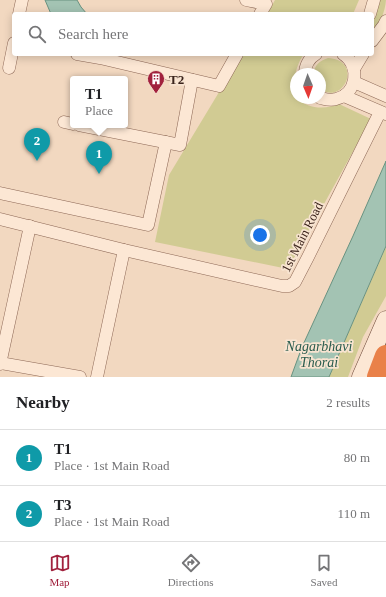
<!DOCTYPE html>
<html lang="en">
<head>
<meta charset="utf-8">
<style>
  body { margin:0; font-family:"Times New Roman",serif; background:#f2f2f2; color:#202124 }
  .compass { position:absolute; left:290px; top:68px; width:36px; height:36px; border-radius:50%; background:#fff; box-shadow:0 2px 10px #0003; rotate:178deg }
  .you { position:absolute; left:260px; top:235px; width:14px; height:14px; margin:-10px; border:3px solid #fff; border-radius:50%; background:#1a73e8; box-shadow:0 0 0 6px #1a73e833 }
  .badge { display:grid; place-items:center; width:26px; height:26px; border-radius:50%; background:#a1213d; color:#fff; font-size:13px; font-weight:700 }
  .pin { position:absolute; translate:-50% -33px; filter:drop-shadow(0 1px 2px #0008) }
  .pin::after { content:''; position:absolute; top:21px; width:14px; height:12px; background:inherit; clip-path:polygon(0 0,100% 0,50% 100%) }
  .popup { position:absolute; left:70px; top:76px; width:58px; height:52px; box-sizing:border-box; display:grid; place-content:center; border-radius:4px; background:#fff; filter:drop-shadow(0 1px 3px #0005); font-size:13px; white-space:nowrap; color:#757577 }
  .popup b { font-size:15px; color:#202124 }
  .popup::after { content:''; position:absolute; left:50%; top:100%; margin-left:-8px; border:8px solid transparent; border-top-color:#fff }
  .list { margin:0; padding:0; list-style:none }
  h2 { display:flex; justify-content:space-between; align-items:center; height:52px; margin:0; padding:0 16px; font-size:17px }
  h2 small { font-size:13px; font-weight:400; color:#757577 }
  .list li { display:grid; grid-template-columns:26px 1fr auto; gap:12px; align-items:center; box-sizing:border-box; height:56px; padding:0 16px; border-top:1px solid #e0e0e0 }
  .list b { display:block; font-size:15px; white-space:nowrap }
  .list p { margin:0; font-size:13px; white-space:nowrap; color:#757577 }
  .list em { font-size:13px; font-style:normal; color:#757577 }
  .icon { flex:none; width:22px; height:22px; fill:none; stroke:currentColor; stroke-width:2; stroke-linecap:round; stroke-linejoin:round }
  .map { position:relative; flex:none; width:386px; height:377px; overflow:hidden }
  .search { position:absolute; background:#fff; box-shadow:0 2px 10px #0003; left:12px; right:12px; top:12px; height:44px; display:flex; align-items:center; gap:10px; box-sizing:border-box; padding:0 14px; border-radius:4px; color:#757577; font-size:15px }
  .sheet { height:164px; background:#fff }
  nav { display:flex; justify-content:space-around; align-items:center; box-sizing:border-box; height:56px; border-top:1px solid #e0e0e0; background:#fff; font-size:11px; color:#757577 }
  nav a { display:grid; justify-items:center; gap:2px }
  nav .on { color:#a1213d }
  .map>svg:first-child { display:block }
</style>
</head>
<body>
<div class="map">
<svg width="386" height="377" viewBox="0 0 386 377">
  <rect width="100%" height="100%" fill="#f2d8c0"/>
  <!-- green -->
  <g fill="#d1cb93">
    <path d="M275,0H359L353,14H267Z"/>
    <path d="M379,0H386C385,13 379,25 372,35V24Z"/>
    <path d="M242,54H304C298,62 294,75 294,85C295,89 296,93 296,98H299C306,110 328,109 339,104L371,119L288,269L155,242L169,175Z"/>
    <path d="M328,58C364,60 344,106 320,89V74H313C315,65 319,61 328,58Z"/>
    <path d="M386,247V296L363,337L348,377H329Z"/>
  </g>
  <!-- water -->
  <g fill="#a3c3b3" stroke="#699280">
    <path d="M45,0H77L81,7L87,14H51Z"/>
    <path d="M386,161V246L329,377H291L302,347L353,236Z"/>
  </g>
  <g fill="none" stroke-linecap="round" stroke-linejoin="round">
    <defs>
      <g id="street">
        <path d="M246,0L266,4L260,14"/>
        <path d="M19,14L22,0"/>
        <path d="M370,14L374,0"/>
        <path d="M372,41L384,25L386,21"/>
        <path d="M77,54L100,58L219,86L237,54"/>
        <path d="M9,68L14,43"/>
        <path d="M354,69L363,54"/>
        <path d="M305,74C305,66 309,58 316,54"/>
        <path d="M354,82L386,96"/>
        <path d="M344,96L386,114"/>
        <path d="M320,98C325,99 330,101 336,99C357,94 361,66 343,54"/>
        <path d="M64,122L73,124"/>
        <path d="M79,125L180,145L192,80"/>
        <path d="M0,193L148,225L166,142"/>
        <path d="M0,219L124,250L282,286H289L295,282L308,257L380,112"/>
        <path d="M0,363L80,377"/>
        <path d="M0,364L30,226"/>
        <path d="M97,377L124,250"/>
      </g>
      <path id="secondary" d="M361,377L386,320"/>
      <path id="highway" d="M378,377L386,356"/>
    </defs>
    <!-- street casing -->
    <use href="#street" stroke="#8d6856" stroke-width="13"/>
    <!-- secondary casing -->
    <use href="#secondary" stroke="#6e493a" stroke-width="19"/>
    <!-- highway casing -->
    <use href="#highway" stroke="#5a372b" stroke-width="23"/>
    <!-- street -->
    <use href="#street" stroke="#fce7d4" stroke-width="12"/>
    <!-- secondary -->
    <use href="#secondary" stroke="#fce7d4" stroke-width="18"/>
    <!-- highway -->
    <use href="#highway" stroke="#e98149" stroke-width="22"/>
  </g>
  <!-- icons -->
  <defs>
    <symbol id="building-pin" viewBox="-11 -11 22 30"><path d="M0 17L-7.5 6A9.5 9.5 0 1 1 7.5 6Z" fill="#a1213d" stroke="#f8e4d1"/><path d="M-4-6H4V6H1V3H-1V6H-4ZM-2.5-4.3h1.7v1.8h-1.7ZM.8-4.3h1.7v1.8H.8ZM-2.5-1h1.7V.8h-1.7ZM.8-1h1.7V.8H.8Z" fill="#fff"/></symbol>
  </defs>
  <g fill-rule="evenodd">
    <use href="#building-pin" x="146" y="69" width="20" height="27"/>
  </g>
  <g text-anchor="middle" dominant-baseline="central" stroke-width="3.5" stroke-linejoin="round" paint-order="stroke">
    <!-- poi labels -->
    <g font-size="13" font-weight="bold" fill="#3b241c" stroke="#f8e4d1" text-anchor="start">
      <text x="169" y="79">T2</text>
    </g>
    <!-- street labels -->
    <g font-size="13" fill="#3b241c" stroke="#f8e4d1">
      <text transform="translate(302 237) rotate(-63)">1st Main Road</text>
    </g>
    <!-- water labels -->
    <g font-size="14" font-style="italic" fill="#2a5c4e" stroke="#f8e4d1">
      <text x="319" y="346">Nagarbhavi<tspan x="319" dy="16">Thorai</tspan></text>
    </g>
  </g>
</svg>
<svg class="compass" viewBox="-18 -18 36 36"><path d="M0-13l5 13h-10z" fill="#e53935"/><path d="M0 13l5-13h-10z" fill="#757577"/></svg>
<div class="you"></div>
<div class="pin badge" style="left:99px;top:174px;background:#0f9aa8">1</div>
<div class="popup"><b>T1</b>Place</div>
<div class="pin badge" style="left:37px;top:161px;background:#0f9aa8">2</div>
<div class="search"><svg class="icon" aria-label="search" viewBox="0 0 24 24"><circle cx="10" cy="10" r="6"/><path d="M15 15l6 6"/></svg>Search here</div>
</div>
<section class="sheet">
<h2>Nearby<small>2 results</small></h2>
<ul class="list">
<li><span class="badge" style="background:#0f9aa8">1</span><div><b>T1</b><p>Place · 1st Main Road</p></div><em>80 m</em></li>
<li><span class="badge" style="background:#0f9aa8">2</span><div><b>T3</b><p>Place · 1st Main Road</p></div><em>110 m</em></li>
</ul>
</section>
<nav>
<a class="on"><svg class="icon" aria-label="map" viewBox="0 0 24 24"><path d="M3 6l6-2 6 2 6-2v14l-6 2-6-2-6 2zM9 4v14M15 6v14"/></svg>Map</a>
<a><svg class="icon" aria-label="directions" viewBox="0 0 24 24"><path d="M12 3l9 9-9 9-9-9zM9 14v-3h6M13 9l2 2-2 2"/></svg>Directions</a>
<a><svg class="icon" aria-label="saved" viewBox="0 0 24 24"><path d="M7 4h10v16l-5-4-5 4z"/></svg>Saved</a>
</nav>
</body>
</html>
